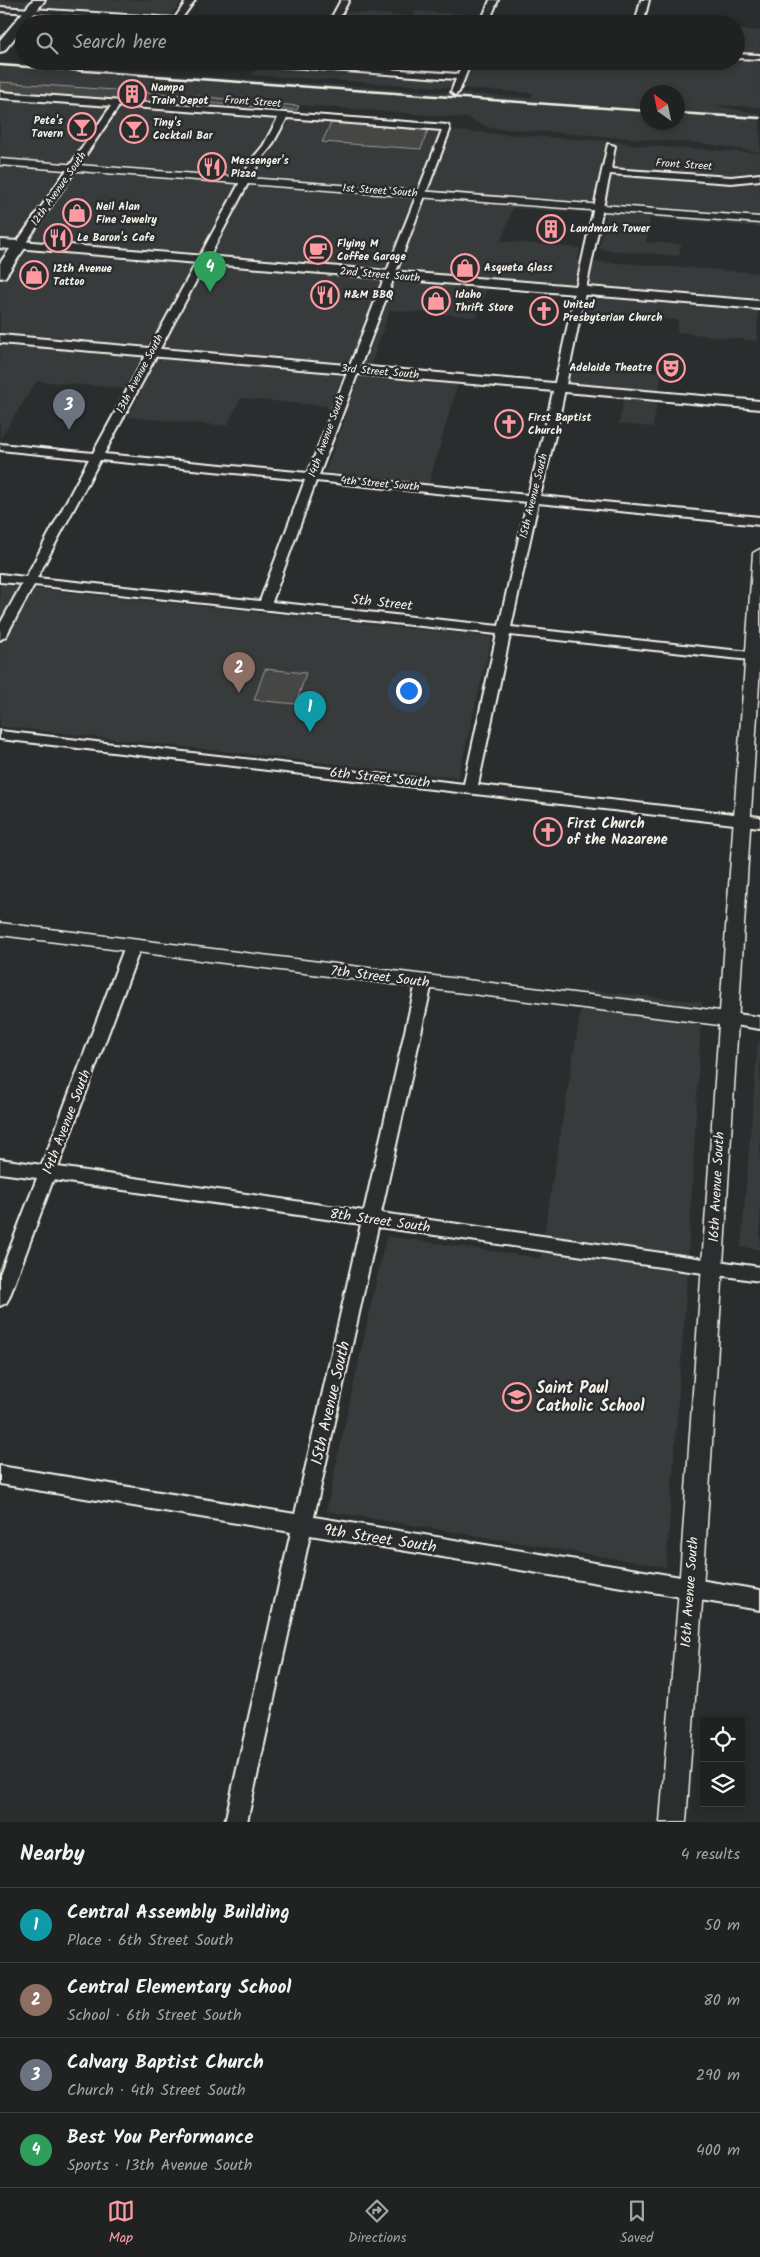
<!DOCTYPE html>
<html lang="en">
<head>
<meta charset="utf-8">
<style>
  body { margin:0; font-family:Kalam,sans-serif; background:#2d2f2f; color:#f1f3f6 }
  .controls { position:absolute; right:15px; bottom:15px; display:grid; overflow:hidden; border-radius:0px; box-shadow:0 2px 8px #0003 }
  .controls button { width:45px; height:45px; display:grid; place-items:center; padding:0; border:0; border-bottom:1px solid #3d3f40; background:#202222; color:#f1f3f6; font:25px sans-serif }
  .compass { position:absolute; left:640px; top:85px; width:45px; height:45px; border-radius:50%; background:#202222; box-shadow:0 2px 8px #0003; rotate:327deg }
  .you { position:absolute; left:408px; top:690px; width:18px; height:18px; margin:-12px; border:4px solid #fff; border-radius:50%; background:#1a73e8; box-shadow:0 0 0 8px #1a73e833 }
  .badge { display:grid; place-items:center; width:32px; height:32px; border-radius:50%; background:#ff9aa2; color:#fff; font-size:16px; font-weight:700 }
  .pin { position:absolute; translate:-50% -41px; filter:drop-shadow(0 1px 2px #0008) }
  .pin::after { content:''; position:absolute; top:26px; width:18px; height:15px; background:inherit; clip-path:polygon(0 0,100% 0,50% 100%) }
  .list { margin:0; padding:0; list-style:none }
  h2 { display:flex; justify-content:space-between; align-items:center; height:65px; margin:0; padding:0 20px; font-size:21px }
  h2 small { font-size:16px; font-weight:400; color:#a2a4a5 }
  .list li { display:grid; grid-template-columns:32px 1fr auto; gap:15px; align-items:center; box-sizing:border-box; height:75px; padding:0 20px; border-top:1px solid #3d3f40 }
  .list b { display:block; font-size:19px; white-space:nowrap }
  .list p { margin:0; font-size:16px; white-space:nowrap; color:#a2a4a5 }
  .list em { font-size:16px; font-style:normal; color:#a2a4a5 }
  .icon { flex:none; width:28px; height:28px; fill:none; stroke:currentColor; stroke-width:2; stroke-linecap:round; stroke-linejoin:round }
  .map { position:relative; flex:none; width:760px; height:1822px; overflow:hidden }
  .search { position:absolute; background:#202222; box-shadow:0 2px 8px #0003; left:15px; right:15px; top:15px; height:55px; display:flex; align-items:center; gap:12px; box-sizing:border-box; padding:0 18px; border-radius:28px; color:#a2a4a5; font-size:19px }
  .sheet { height:365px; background:#202222 }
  nav { display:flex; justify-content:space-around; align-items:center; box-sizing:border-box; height:70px; border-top:1px solid #3d3f40; background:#202222; font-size:14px; color:#a2a4a5 }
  nav a { display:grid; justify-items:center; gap:2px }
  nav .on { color:#ff9aa2 }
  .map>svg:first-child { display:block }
</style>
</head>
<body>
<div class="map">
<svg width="760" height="1822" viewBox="0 0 760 1822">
  <rect width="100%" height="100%" fill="#2a2d2e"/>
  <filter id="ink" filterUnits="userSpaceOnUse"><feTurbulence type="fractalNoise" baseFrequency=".02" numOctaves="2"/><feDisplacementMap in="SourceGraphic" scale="10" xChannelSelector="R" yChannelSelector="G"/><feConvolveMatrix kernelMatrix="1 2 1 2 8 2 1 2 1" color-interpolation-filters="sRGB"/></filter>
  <g filter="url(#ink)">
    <!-- built -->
    <g fill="#373a3a" fill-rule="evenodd">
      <path d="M0,0H182L170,17L0,6Z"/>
      <path d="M415,11L613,24H337L344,12L413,16Z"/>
      <path d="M79,17L186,24H74Z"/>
      <path d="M739,30L760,31V107L712,105L760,114V152L699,143L490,128L468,118L0,82V63L531,98L533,93L252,75L261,61H736ZM648,92H678V122H648Z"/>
      <path d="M0,97L438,128L457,131L620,142L631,145L760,153V227L650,218L646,242L681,244L679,256L599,249L606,214L513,208L501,241L580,248L578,260L760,273L757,341L677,332L678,320L586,312L589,297L487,288L477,317L390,310L371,365L461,373L429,483L325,472L347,413L326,410L327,406L241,398L227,426L128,417L142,390L37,381L0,439Z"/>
      <path d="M574,364L662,372L653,427L619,424L625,391L569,385Z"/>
      <path d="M0,585L492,637L458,778L0,726Z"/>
      <path d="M584,990L702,1002L687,1280L666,1567L326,1511L386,1236L540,1258Z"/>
      <path d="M758,1042H760V1250L741,1247Z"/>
    </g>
    <!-- green -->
    <g fill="#444645" stroke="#9c9c96">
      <path d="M65,61H143L138,68Z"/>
      <path d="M0,82L185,95L299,106L297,110L205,103L202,107L0,91Z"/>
      <path d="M331,123L428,130L421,149L322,142Z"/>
      <path d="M265,669L306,673L296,704L254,700Z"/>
    </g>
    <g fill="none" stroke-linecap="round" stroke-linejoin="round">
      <defs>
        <g id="minor">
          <path d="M187,0H195L182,18L235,22L239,24H194L0,11V7L175,18Z"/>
          <path d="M341,0H349L336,24H328Z"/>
          <path d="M490,0H498L488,24H480Z"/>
          <path d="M641,0H649L643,24H635Z"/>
          <path d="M736,54L760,55V59L736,58Z"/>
          <path d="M229,61H272L458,74L463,61H471L459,92L455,95L451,92L456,79L233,63Z"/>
          <path d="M0,92L448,125L450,130L319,475L528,495L544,432L608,144L615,146L611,169L731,177L760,174V180L731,183L610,174L556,432L540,496L760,517V525L538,503L511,627L760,653V661L510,635L478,785L760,817V827L0,739V731L464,784L497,634L34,585L6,636L0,640V624L22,584L0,582V574L26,577L89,459L0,450V444L93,453L253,158L263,146L278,118L119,106L23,247L20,248L15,245L111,106L0,98ZM287,118L442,130L308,473L104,454L261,159L271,147ZM100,460L305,480L260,601L37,578ZM316,481L527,502L499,626L272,602Z"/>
          <path d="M133,941L138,942L141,946L58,1167L364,1211L416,983L418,979L424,977L430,979L432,983L381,1213L760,1267V1281L378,1227L314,1517L760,1590V1610L310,1535L247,1822H225L291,1532L0,1484V1466L295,1514L361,1224L53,1180L9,1298L6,1303L0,1306V1274L37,1178L0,1173V1159L42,1165L125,946L128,942Z"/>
          <path d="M728,1013L760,1017V1029L722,1023L720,1019L722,1015Z"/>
        </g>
        <g id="tertiary">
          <path d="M0,159L760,217V223L0,165Z"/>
          <path d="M760,549V667L703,1589L686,1822H660L679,1589L719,1025L0,935V923L720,1011L753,553Z"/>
        </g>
        <g id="secondary">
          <path d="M20,241L760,301V309L15,248L14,245L15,242Z"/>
          <path d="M0,335L760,401V409L0,343Z"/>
        </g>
        <g id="primary">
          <path d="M33,0H45L26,24H24V26L4,51L0,52V40Z"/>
          <path d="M0,240L20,241L27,245L5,277L0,278V263L10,249L0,248Z"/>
        </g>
      </defs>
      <!-- minor casing -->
      <use href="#minor" stroke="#f4f1e8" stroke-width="4"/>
      <!-- tertiary casing -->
      <use href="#tertiary" stroke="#f4f1e8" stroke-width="3"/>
      <!-- secondary casing -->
      <use href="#secondary" stroke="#f4f1e8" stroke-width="4"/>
      <!-- primary casing -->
      <use href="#primary" stroke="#f4f1e8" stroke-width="4"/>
      <!-- minor -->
      <use href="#minor" fill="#2a2d2e" fill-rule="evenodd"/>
      <!-- tertiary -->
      <use href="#tertiary" fill="#2a2d2e" fill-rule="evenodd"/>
      <!-- secondary -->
      <use href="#secondary" fill="#2a2d2e" fill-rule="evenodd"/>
      <!-- primary -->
      <use href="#primary" fill="#2a2d2e" fill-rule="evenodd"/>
      <!-- rail -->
      <g stroke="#f4f1e8" stroke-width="2.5">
        <path d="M0,65L648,111"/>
        <path d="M678,113L760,118"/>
      </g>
    </g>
  </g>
  <!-- icons -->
  <defs>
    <symbol id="building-ring" viewBox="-11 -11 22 22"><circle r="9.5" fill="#2a2d2e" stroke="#ff9aa2" stroke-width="1.5"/><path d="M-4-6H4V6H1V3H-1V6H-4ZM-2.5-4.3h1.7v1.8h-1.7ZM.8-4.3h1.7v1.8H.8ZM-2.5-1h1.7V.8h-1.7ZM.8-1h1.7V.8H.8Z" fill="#ff9aa2"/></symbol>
    <symbol id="bar-ring" viewBox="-11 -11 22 22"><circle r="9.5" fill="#2a2d2e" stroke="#ff9aa2" stroke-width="1.5"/><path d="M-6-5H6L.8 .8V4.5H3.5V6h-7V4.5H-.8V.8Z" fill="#ff9aa2"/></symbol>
    <symbol id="restaurant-ring" viewBox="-11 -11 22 22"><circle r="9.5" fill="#2a2d2e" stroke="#ff9aa2" stroke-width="1.5"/><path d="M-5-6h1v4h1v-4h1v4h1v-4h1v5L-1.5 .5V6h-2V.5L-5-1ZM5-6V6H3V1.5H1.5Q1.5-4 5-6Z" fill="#ff9aa2"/></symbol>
    <symbol id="shop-ring" viewBox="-11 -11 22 22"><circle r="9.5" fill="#2a2d2e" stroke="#ff9aa2" stroke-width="1.5"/><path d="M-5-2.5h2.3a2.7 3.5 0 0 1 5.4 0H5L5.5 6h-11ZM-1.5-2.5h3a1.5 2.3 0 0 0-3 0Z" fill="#ff9aa2"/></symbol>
    <symbol id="cafe-ring" viewBox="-11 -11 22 22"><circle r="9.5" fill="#2a2d2e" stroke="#ff9aa2" stroke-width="1.5"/><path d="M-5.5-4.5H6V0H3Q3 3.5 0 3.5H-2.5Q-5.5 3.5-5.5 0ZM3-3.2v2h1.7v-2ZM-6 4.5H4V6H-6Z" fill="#ff9aa2"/></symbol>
    <symbol id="church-ring" viewBox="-11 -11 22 22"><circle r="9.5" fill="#2a2d2e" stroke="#ff9aa2" stroke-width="1.5"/><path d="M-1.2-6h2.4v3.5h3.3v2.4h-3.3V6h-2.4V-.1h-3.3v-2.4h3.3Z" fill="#ff9aa2"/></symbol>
    <symbol id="theatre-ring" viewBox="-11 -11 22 22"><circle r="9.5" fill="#2a2d2e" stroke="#ff9aa2" stroke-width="1.5"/><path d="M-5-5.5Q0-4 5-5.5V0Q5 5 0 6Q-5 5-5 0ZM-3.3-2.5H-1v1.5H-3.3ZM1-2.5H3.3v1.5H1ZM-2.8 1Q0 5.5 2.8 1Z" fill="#ff9aa2"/></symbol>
    <symbol id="school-ring" viewBox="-11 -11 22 22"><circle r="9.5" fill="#2a2d2e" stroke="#ff9aa2" stroke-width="1.5"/><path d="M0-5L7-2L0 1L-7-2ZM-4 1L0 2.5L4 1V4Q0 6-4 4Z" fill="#ff9aa2"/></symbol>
  </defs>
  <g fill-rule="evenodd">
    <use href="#building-ring" x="116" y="78" width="32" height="32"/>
    <use href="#bar-ring" x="66" y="111" width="32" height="32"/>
    <use href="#bar-ring" x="118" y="113" width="32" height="32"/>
    <use href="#restaurant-ring" x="196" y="151" width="32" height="32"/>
    <use href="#shop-ring" x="61" y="197" width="32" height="32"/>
    <use href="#building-ring" x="535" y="213" width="32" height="32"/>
    <use href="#restaurant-ring" x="42" y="222" width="32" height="32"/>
    <use href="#cafe-ring" x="302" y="234" width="32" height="32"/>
    <use href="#shop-ring" x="449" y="252" width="32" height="32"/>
    <use href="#shop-ring" x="18" y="259" width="32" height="32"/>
    <use href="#restaurant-ring" x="309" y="279" width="32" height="32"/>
    <use href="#shop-ring" x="420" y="285" width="32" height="32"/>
    <use href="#church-ring" x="528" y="295" width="32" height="32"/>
    <use href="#theatre-ring" x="655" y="352" width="32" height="32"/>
    <use href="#church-ring" x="493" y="408" width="32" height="32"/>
    <use href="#church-ring" x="532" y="816" width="32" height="32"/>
    <use href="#school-ring" x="501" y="1381" width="32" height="32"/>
  </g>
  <g text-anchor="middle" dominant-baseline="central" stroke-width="5" stroke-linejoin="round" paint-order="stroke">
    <!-- far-poi labels -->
    <g font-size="11" font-weight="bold" fill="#f4f1e8" stroke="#2a2d2e" text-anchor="start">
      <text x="151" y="88">Nampa<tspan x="151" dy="13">Train Depot</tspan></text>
      <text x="63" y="121" text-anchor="end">Pete's<tspan x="63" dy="13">Tavern</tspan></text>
      <text x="153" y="123">Tiny's<tspan x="153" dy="13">Cocktail Bar</tspan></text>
      <text x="231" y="161">Messenger's<tspan x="231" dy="13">Pizza</tspan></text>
      <text x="96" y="207">Neil Alan<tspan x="96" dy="13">Fine Jewelry</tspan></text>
      <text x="570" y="229">Landmark Tower</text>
      <text x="77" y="238">Le Baron's Cafe</text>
      <text x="337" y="244">Flying M<tspan x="337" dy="13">Coffee Garage</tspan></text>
      <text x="484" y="268">Asqueta Glass</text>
      <text x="53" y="269">12th Avenue<tspan x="53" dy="13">Tattoo</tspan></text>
      <text x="344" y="295">H&amp;M BBQ</text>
      <text x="455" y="295">Idaho<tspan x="455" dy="13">Thrift Store</tspan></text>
      <text x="563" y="305">United<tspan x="563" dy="13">Presbyterian Church</tspan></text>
      <text x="652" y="368" text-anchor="end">Adelaide Theatre</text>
      <text x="528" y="418">First Baptist<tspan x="528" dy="13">Church</tspan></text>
    </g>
    <!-- far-street labels -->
    <g font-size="11" fill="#f4f1e8" stroke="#2a2d2e">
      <text transform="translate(253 102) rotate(4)">Front Street</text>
      <text transform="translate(684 165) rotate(4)">Front Street</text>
      <text transform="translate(59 189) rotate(-55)">12th Avenue South</text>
      <text transform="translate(380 191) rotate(4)">1st Street South</text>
      <text transform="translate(380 275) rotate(5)">2nd Street South</text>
      <text transform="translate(380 372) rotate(5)">3rd Street South</text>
      <text transform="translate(140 374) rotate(-62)">13th Avenue South</text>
      <text transform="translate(327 436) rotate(-70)">14th Avenue South</text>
      <text transform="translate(380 484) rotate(5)">4th Street South</text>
      <text transform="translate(534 496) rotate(-76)">15th Avenue South</text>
    </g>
    <!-- street labels -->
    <g font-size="14" fill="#f4f1e8" stroke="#2a2d2e">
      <text transform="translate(382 603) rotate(6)">5th Street</text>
      <text transform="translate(380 778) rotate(6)">6th Street South</text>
      <text transform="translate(380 977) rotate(7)">7th Street South</text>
      <text transform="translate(67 1122) rotate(-69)">14th Avenue South</text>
      <text transform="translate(717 1187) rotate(-87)">16th Avenue South</text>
      <text transform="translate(380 1221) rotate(8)">8th Street South</text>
      <text transform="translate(690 1592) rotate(-86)">16th Avenue South</text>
    </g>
    <!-- poi labels -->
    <g font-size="14" font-weight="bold" fill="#f4f1e8" stroke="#2a2d2e" text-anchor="start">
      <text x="567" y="824">First Church<tspan x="567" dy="16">of the Nazarene</tspan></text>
    </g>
    <!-- near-poi labels -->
    <g font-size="16" font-weight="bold" fill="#f4f1e8" stroke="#2a2d2e" text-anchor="start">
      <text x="536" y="1388">Saint Paul<tspan x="536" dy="18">Catholic School</tspan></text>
    </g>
    <!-- near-street labels -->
    <g font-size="16" fill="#f4f1e8" stroke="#2a2d2e">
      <text transform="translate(331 1403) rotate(-77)">15th Avenue South</text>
      <text transform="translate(380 1539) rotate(9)">9th Street South</text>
    </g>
  </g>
</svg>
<div class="controls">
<button><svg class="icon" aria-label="locate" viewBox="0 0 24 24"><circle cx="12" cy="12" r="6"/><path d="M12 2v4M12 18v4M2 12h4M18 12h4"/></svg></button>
<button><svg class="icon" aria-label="layers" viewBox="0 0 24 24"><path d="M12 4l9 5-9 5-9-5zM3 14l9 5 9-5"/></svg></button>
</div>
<svg class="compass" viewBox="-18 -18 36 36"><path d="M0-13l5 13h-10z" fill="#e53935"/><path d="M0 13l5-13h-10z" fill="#a2a4a5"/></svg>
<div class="you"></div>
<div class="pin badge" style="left:310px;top:732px;background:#0f9aa8">1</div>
<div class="pin badge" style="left:239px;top:693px;background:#8d6e63">2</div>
<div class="pin badge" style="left:69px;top:430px;background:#6b7280">3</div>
<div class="pin badge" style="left:210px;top:292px;background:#2e9e5b">4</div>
<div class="search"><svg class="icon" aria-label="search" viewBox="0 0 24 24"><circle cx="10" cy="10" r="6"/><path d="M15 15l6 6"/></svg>Search here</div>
</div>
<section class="sheet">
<h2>Nearby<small>4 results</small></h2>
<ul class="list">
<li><span class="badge" style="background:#0f9aa8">1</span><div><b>Central Assembly Building</b><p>Place · 6th Street South</p></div><em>50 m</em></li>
<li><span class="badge" style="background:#8d6e63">2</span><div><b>Central Elementary School</b><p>School · 6th Street South</p></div><em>80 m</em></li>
<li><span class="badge" style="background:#6b7280">3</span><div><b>Calvary Baptist Church</b><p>Church · 4th Street South</p></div><em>290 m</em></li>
<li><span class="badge" style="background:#2e9e5b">4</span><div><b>Best You Performance</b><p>Sports · 13th Avenue South</p></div><em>400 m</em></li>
</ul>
</section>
<nav>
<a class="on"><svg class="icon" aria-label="map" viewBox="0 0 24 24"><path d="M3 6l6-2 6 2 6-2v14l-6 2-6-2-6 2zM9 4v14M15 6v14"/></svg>Map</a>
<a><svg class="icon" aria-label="directions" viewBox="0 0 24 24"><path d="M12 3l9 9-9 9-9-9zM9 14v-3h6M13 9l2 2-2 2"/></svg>Directions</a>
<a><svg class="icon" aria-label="saved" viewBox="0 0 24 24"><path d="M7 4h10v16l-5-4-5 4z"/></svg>Saved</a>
</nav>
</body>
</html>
